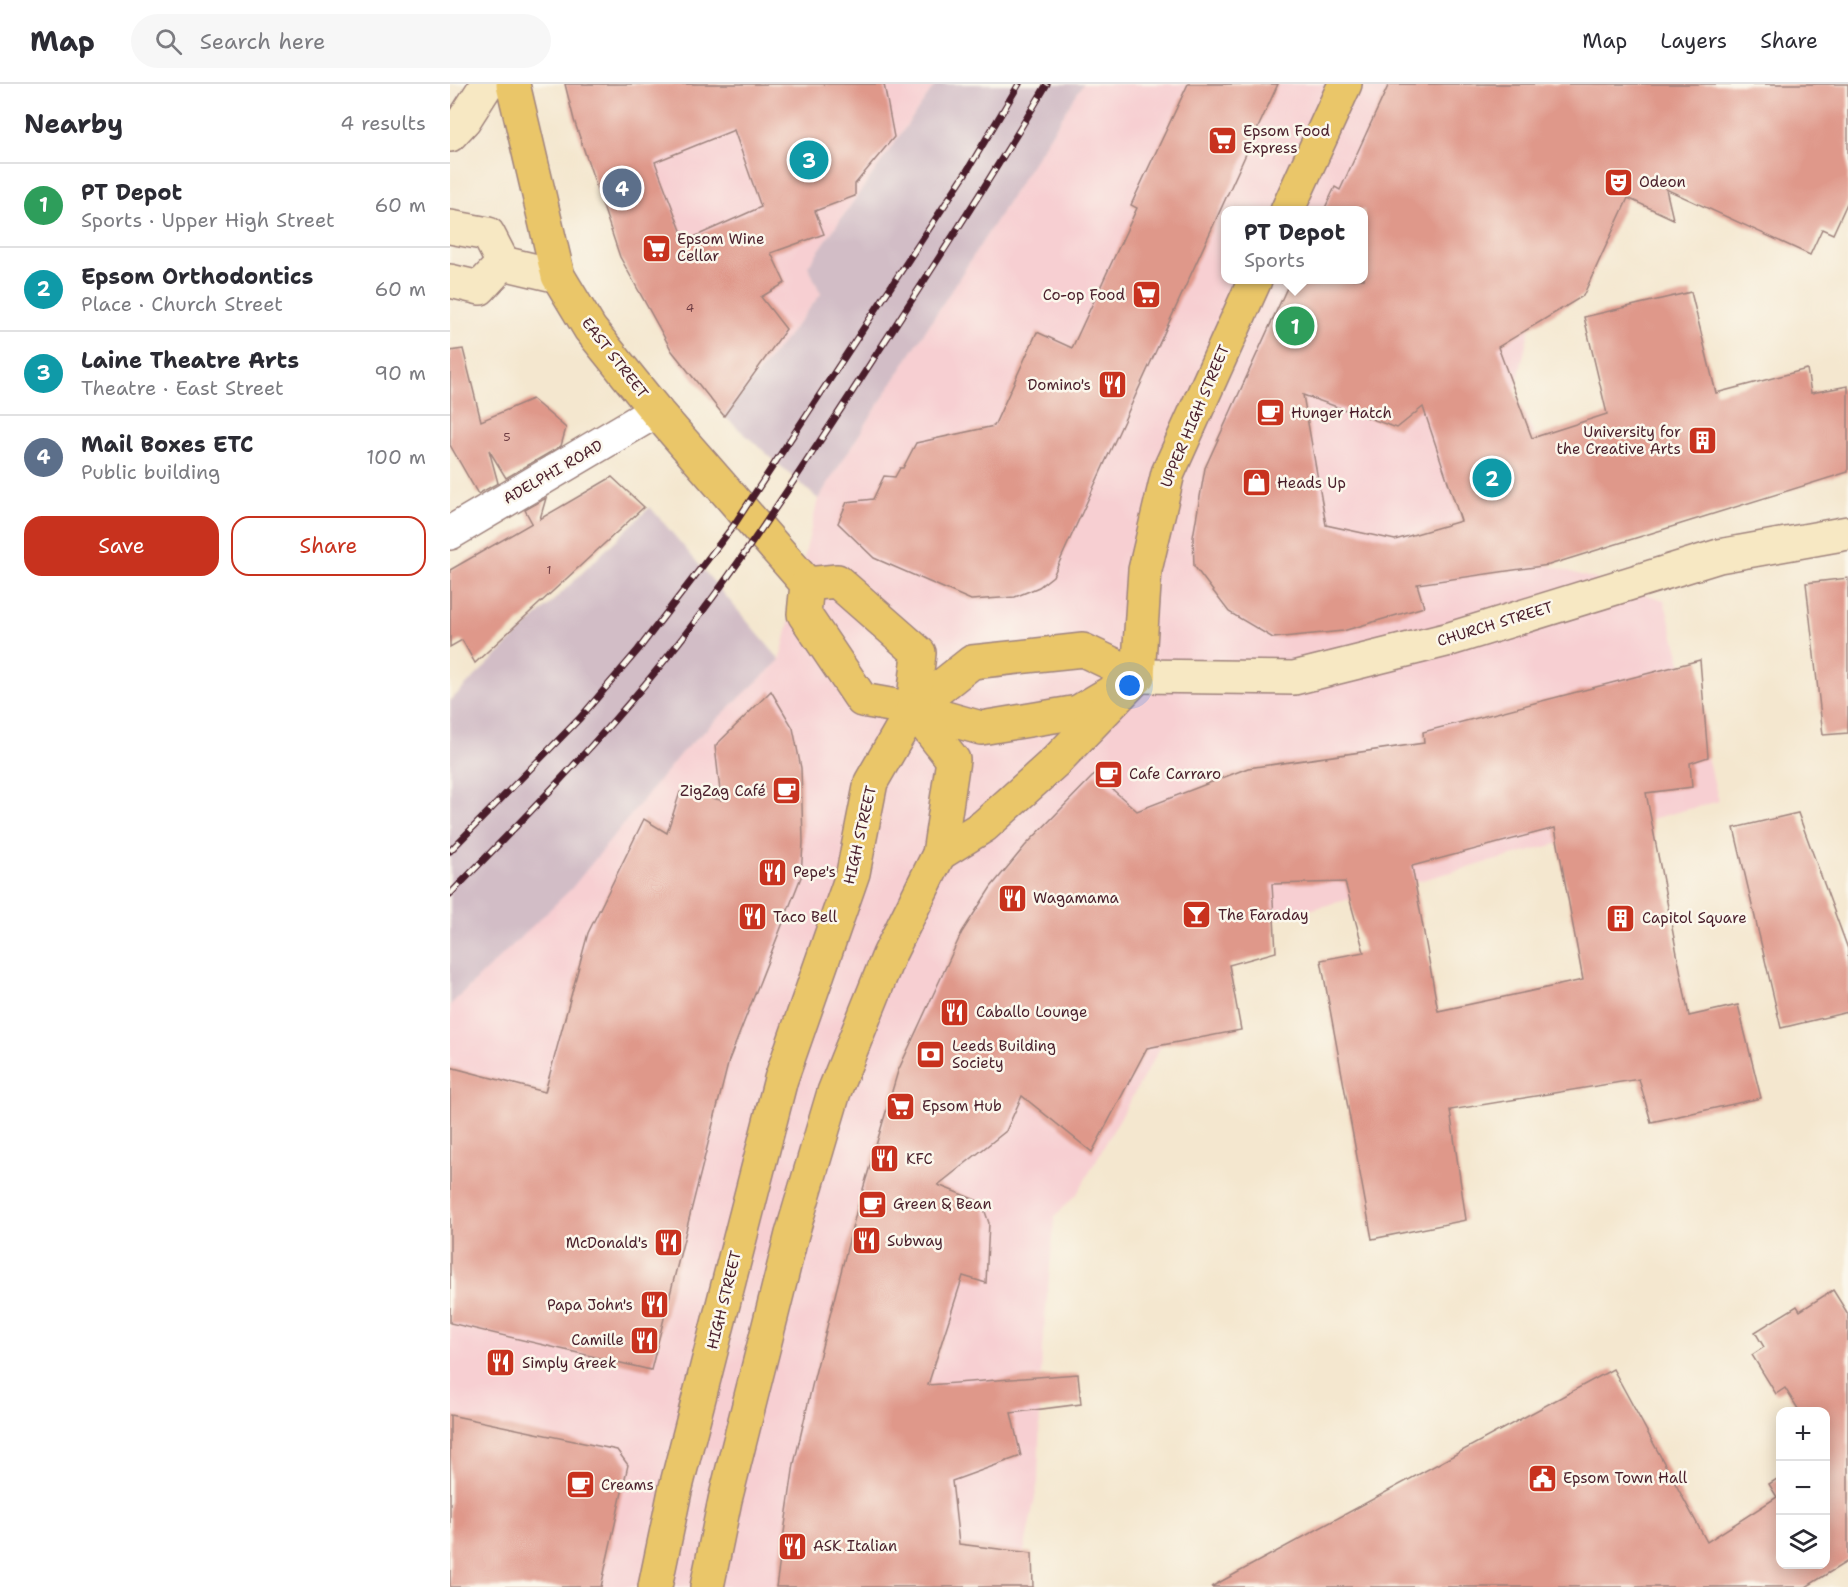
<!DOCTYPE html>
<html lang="en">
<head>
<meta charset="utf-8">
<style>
  body { margin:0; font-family:"Shantell Sans",sans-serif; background:#f7f7f7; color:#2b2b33 }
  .controls { position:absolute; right:18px; bottom:18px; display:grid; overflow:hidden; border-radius:12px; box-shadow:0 3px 15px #0003 }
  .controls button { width:54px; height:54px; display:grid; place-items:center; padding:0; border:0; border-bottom:2px solid #e1e1e2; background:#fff; color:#2b2b33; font:30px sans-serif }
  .you { position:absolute; left:680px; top:602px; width:21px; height:21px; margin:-15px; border:4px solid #fff; border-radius:50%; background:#1a73e8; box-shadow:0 0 0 9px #1a73e833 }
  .badge { display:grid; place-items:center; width:39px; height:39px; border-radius:50%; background:#c8321e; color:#fff; font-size:20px; font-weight:700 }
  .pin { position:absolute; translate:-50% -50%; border:3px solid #fff; box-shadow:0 2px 6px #0006 }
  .popup { position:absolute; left:771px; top:122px; width:147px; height:78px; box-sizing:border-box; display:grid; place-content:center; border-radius:12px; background:#fff; filter:drop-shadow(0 2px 4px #0005); font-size:20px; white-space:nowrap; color:#7c7c81 }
  .popup b { font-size:22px; color:#2b2b33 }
  .popup::after { content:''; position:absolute; left:50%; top:100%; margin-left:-12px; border:12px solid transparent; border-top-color:#fff }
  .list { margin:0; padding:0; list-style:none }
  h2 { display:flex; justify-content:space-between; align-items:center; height:78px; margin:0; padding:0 24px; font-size:26px }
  h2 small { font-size:20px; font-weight:400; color:#7c7c81 }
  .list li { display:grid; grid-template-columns:39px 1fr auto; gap:18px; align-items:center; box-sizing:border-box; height:84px; padding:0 24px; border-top:2px solid #e1e1e2 }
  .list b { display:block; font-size:22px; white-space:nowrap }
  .list p { margin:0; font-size:20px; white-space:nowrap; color:#7c7c81 }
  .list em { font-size:20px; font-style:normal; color:#7c7c81 }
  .actions { display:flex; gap:12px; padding:18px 24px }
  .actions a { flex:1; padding:14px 0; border:2px solid #c8321e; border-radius:18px; text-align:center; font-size:21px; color:#c8321e }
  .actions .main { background:#c8321e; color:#fff }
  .icon { flex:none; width:33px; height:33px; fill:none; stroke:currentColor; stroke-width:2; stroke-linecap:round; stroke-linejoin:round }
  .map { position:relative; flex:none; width:1398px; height:1503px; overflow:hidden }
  header { display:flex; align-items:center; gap:36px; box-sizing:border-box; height:84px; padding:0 30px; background:#fff; border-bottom:2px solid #e1e1e2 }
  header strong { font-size:28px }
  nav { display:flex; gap:33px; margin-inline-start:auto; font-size:21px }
  .search { width:420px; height:54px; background:#f7f7f7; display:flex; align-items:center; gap:15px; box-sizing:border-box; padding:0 21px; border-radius:33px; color:#7c7c81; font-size:22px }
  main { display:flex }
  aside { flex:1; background:#fff }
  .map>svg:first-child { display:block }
</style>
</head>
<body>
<header>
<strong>Map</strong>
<div class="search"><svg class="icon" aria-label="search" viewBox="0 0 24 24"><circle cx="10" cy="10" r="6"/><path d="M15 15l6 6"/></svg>Search here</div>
<nav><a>Map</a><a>Layers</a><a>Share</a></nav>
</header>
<main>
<aside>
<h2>Nearby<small>4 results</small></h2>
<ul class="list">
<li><span class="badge" style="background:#2e9e5b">1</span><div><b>PT Depot</b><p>Sports · Upper High Street</p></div><em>60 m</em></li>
<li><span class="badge" style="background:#0f9aa8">2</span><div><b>Epsom Orthodontics</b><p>Place · Church Street</p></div><em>60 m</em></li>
<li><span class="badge" style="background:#0f9aa8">3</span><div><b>Laine Theatre Arts</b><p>Theatre · East Street</p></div><em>90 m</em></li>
<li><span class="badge" style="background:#5c6f8a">4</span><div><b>Mail Boxes ETC</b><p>Public building</p></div><em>100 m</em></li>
</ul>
<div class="actions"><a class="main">Save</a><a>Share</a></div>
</aside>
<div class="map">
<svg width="1398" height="1503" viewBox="0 0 1398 1503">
  <rect width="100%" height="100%" fill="#fbf7ec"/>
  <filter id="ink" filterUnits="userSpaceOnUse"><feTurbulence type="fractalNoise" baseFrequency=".0167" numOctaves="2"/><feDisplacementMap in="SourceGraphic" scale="12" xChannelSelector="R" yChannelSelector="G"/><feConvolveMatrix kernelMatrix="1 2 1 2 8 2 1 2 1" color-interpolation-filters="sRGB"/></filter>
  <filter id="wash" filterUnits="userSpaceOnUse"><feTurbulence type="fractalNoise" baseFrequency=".008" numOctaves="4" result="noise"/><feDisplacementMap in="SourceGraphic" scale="24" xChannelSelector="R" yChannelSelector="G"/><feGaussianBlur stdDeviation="1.35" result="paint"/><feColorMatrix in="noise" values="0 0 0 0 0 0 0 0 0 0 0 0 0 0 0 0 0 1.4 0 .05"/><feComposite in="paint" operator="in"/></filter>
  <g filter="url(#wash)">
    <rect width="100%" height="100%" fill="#f4e7cf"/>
    <!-- built -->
    <g fill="#f7cfd2" fill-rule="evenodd">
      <path d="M115,0H486L358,182L371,210L274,332L222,268L170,173L124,36Z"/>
      <path d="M633,0H997L1080,243L1065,309L1100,386L1098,481L1214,516L1269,717L776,848L627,1110L605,1132L592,1265L588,1398L567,1503H0V921L121,804L231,669L330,576L368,415ZM776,127H914V196H776Z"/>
    </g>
    <!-- industrial -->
    <g fill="#d2bdc6">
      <path d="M486,0H633L368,415L274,332L371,210L358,182Z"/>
      <path d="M200,423L330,576L231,669L121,805L0,921V617Z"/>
    </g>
    <g id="blocks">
      <!-- building -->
      <g fill="#df988a" fill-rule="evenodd">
        <path d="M115,0H434L444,53L405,100V112L365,127L374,150L321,169L335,199L311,213L336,245L274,332L222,267L170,173L124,36ZM284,46L311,123L235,157L205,78Z"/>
        <path d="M738,0H828L603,492L589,503L565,513L521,516L424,474L388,439L397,418L423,415L434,392L445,393L450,384H453L466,359L544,342L587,248L622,264L687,124L681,121Z"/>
        <path d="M939,0H1398V117L1383,150L1372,145L1360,171L1216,105L1223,135L1178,114L1133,212L1048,263L1082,354L1157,330L1134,233L1241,208L1266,309L1357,285L1361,309L1398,302V388L1099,481L967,500L974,523L893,547L823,554L779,528L744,482L743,453L755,384L841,195H914V126H874L885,103L890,106ZM853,311L947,344L973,323L1011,437L945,456L876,441Z"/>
        <path d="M13,265L31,337L82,315L116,344L111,362L56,394L39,366L48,399L28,410L0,361V267Z"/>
        <path d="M162,393L194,423L25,579L12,556L0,563V486L82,439L75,426L96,414L90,435Z"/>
        <path d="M1398,494V649L1373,651L1356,499Z"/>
        <path d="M1250,576L1258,673L1240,679L1242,703L1196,709L1239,932L1288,921L1311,1014L1201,1038L1189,995L1000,1026L1016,1136L922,1155L871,876L914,868L895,798L822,800L826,868L779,881L791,946L697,964L642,1068L572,1012L556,1047L488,1101L528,1117L533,1122L539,1139L536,1199L513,1192L478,1301L628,1290L631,1320L561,1329L571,1372L502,1397L509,1460L582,1469L583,1503H326L344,1380L362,1302L406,1129L448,987L512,848L541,803L575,762L645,690L687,727L798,684L974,659L973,648ZM1105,744L1133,896L988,927L962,782Z"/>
        <path d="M321,607L343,644L351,684L353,758L351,793L279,976L201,1286L0,1239V983L95,1008L138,849L194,735L217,749L230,708L271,716L265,662Z"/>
        <path d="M1348,729L1398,865V928L1331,944L1284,744Z"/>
        <path d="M1383,1206L1398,1230V1477L1356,1503H761L1163,1285L1257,1458L1327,1413L1319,1400L1330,1393V1480H1376V1328H1350L1335,1304L1326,1310L1302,1271L1314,1263L1305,1248L1347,1222L1350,1227Z"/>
        <path d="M0,1331L167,1366L178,1381L151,1503H0Z"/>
      </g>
    </g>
  </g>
  <g filter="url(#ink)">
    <use href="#blocks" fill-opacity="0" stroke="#9f837d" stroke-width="1.5"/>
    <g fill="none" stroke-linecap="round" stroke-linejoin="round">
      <defs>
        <path id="minor" d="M0,449L206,327"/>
        <g id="secondary">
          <path d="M0,51L14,36L37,0"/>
          <path d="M0,143L38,150L53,179"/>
          <path d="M53,179L108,192"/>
          <path d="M0,197L30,204L53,179"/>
          <path d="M688,592L844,594L1000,555L1269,472L1398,449"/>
        </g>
        <g id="primary">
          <path d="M837,127L895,0"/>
          <path d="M688,592L695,486L718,389L805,196"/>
          <path d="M463,625L522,578L633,566L688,592"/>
          <path d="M463,625L531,644L628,628L660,609"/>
          <path d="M489,770L534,742L607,676L688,592"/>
        </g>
        <g id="trunk">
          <path d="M63,0L108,192L140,245L206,327L357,500L354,530L412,616L463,625"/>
          <path d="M205,1503L225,1407L331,995L403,789L421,698L463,625L469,569L387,497L357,500"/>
          <path d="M257,1503L275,1416L342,1150L384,1008L439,871L489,770L503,676L463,625"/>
        </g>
      </defs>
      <!-- minor casing -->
      <use href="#minor" stroke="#9f837d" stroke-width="36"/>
      <!-- secondary casing -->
      <use href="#secondary" stroke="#9f837d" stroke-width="36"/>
      <!-- primary casing -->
      <use href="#primary" stroke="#9f837d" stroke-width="36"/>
      <!-- trunk casing -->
      <use href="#trunk" stroke="#9f837d" stroke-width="36"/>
      <!-- minor -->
      <use href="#minor" stroke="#fff" stroke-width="33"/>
      <!-- secondary -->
      <use href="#secondary" stroke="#f7e8c3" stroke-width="33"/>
      <!-- primary -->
      <use href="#primary" stroke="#eac669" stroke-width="33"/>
      <!-- trunk -->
      <use href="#trunk" stroke="#eac669" stroke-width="33"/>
      <defs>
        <g id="rail">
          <path d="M0,767L130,634L188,566L284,441L517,87L569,0"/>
          <path d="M0,810C71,738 142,665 206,587C278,499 340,403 402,308C468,206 535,105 597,0"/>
        </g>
      </defs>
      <!-- rail casing -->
      <use href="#rail" stroke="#4a1f2b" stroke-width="7"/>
      <!-- rail -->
      <use href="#rail" stroke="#fbf7ec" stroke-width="4.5" stroke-dasharray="14" stroke-linecap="butt"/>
    </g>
  </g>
  <!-- icons -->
  <defs>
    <symbol id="supermarket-square" viewBox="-11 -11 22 22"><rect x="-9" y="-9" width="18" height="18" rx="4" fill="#c8321e" stroke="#fbf7ec"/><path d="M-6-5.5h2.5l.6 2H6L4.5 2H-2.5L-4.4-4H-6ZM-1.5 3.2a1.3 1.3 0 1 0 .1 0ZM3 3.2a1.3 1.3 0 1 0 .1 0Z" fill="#fff"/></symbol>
    <symbol id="theatre-square" viewBox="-11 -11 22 22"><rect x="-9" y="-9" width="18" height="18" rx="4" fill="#c8321e" stroke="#fbf7ec"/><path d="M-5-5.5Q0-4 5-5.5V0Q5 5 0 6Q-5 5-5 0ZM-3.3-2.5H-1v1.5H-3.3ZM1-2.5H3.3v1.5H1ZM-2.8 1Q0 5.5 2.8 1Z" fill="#fff"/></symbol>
    <symbol id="restaurant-square" viewBox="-11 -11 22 22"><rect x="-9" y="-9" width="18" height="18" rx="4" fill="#c8321e" stroke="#fbf7ec"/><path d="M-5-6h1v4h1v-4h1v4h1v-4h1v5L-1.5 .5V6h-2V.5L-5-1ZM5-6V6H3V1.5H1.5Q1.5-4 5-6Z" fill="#fff"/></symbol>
    <symbol id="cafe-square" viewBox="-11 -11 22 22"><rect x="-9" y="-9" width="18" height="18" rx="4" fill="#c8321e" stroke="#fbf7ec"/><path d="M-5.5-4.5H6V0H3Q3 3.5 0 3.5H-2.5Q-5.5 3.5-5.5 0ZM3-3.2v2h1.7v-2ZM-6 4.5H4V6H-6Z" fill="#fff"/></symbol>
    <symbol id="building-square" viewBox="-11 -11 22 22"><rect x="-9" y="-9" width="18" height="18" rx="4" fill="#c8321e" stroke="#fbf7ec"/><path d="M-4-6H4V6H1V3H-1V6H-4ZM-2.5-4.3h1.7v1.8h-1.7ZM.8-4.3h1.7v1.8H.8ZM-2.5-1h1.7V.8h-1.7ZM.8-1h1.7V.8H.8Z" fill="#fff"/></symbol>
    <symbol id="shop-square" viewBox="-11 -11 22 22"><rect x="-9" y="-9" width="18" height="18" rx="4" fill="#c8321e" stroke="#fbf7ec"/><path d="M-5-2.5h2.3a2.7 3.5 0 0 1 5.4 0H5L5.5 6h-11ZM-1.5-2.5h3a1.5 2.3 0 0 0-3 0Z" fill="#fff"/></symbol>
    <symbol id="bar-square" viewBox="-11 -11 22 22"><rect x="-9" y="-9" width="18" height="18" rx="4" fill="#c8321e" stroke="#fbf7ec"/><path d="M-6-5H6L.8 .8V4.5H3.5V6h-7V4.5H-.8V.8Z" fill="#fff"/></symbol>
    <symbol id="bank-square" viewBox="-11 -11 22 22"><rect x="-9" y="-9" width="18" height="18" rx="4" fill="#c8321e" stroke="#fbf7ec"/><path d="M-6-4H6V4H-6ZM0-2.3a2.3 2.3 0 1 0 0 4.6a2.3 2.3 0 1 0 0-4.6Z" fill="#fff"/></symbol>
    <symbol id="civic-square" viewBox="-11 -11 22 22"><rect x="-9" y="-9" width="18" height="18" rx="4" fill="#c8321e" stroke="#fbf7ec"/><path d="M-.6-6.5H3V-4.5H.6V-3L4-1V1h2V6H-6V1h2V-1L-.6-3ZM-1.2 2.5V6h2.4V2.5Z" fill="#fff"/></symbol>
  </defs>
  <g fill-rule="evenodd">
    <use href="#supermarket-square" x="756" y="40" width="33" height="33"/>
    <use href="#theatre-square" x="1152" y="82" width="33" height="33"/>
    <use href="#supermarket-square" x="190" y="148" width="33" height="33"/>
    <use href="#supermarket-square" x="680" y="194" width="33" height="33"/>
    <use href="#restaurant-square" x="646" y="284" width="33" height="33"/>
    <use href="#cafe-square" x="804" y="312" width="33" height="33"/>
    <use href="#building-square" x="1236" y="340" width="33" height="33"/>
    <use href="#shop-square" x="790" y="382" width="33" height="33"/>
    <use href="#cafe-square" x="642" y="674" width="33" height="33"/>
    <use href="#cafe-square" x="320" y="690" width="33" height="33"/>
    <use href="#restaurant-square" x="306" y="772" width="33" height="33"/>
    <use href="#restaurant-square" x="546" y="798" width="33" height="33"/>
    <use href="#bar-square" x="730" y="814" width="33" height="33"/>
    <use href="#restaurant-square" x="286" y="816" width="33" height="33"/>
    <use href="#building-square" x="1154" y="818" width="33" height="33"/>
    <use href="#restaurant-square" x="488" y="912" width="33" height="33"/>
    <use href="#bank-square" x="464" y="954" width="33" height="33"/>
    <use href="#supermarket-square" x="434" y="1006" width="33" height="33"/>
    <use href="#restaurant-square" x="418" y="1058" width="33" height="33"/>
    <use href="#cafe-square" x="406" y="1104" width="33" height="33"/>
    <use href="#restaurant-square" x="400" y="1140" width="33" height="33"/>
    <use href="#restaurant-square" x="202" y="1142" width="33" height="33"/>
    <use href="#restaurant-square" x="188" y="1204" width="33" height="33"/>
    <use href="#restaurant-square" x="178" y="1240" width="33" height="33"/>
    <use href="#restaurant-square" x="34" y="1262" width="33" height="33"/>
    <use href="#civic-square" x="1076" y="1378" width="33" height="33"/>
    <use href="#cafe-square" x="114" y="1384" width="33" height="33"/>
    <use href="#restaurant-square" x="326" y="1446" width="33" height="33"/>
  </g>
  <g text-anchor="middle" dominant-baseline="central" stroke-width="5" stroke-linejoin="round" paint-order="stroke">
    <!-- number labels -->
    <g font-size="12" fill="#6f3d43">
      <text x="240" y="224">4</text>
      <text x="57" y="353">5</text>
      <text x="99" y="486">1</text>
    </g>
    <!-- poi labels -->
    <g font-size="15" fill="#4a1f2b" stroke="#fbf7ec" text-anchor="start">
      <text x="793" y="47">Epsom Food<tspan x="793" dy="17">Express</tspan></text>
      <text x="1189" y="98">Odeon</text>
      <text x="227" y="155">Epsom Wine<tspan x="227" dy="17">Cellar</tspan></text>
      <text x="675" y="211" text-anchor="end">Co-op Food</text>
      <text x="641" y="301" text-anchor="end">Domino's</text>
      <text x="841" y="329">Hunger Hatch</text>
      <text x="1231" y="348" text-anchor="end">University for<tspan x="1231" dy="17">the Creative Arts</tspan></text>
      <text x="827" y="399">Heads Up</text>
      <text x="679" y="690">Cafe Carraro</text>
      <text x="316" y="707" text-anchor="end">ZigZag Café</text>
      <text x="343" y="788">Pepe's</text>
      <text x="583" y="814">Wagamama</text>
      <text x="768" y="831">The Faraday</text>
      <text x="323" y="833">Taco Bell</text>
      <text x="1192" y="834">Capitol Square</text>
      <text x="526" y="928">Caballo Lounge</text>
      <text x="502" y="962">Leeds Building<tspan x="502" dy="17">Society</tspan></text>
      <text x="472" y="1022">Epsom Hub</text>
      <text x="456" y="1075">KFC</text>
      <text x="443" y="1120">Green &amp; Bean</text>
      <text x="437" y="1157">Subway</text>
      <text x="198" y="1159" text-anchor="end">McDonald's</text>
      <text x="183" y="1221" text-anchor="end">Papa John's</text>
      <text x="174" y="1256" text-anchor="end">Camille</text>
      <text x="72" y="1279">Simply Greek</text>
      <text x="1113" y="1394">Epsom Town Hall</text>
      <text x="151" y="1401">Creams</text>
      <text x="363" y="1462">ASK Italian</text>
    </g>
    <!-- street labels -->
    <g font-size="15" fill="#4a1f2b" stroke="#fbf7ec">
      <text transform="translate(165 274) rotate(52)">EAST STREET</text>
      <text transform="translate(745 332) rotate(-67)">UPPER HIGH STREET</text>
      <text transform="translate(103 388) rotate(-30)">ADELPHI ROAD</text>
      <text transform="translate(1045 540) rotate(-17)">CHURCH STREET</text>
      <text transform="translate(410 751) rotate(-77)">HIGH STREET</text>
      <text transform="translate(274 1216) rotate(-76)">HIGH STREET</text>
    </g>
  </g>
</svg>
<div class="controls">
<button>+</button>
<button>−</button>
<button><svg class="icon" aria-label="layers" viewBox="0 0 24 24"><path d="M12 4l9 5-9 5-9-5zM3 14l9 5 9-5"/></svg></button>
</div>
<div class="you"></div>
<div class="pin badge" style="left:845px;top:242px;background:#2e9e5b">1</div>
<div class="popup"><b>PT Depot</b>Sports</div>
<div class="pin badge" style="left:1042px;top:394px;background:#0f9aa8">2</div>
<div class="pin badge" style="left:359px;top:76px;background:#0f9aa8">3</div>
<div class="pin badge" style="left:172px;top:104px;background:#5c6f8a">4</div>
</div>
</main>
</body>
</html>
